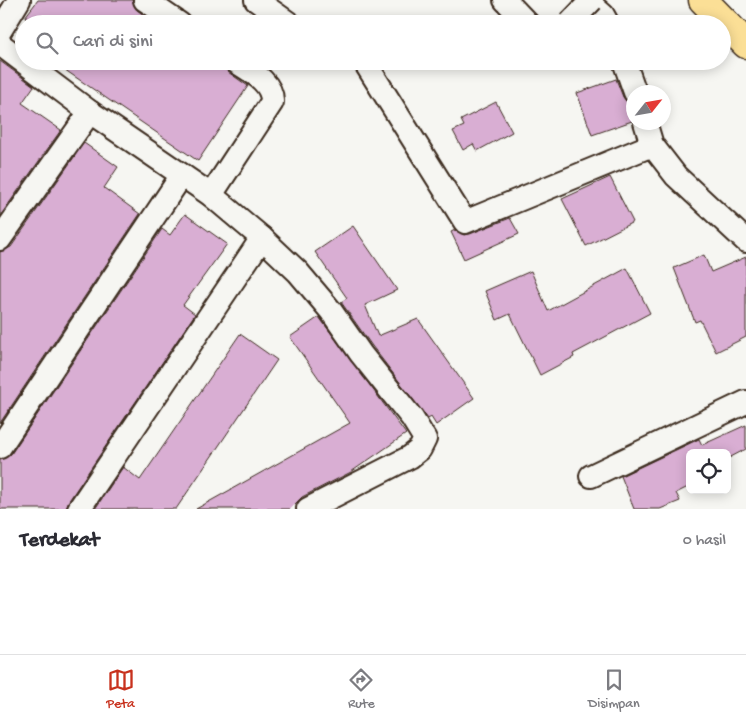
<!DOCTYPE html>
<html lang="id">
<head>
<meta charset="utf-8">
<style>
  body { margin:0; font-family:"Gochi Hand",sans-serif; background:#f2f2f3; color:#2b2b33 }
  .controls { position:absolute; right:15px; bottom:15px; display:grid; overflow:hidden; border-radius:8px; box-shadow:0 2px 12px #0003 }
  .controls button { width:45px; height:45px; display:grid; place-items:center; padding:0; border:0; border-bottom:1px solid #e1e1e2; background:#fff; color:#2b2b33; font:25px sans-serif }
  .compass { position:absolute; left:626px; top:85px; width:45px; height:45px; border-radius:50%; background:#fff; box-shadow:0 2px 12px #0003; rotate:59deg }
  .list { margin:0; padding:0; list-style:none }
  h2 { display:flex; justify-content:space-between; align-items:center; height:65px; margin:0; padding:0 20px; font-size:21px }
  h2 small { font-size:16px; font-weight:400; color:#7c7c81 }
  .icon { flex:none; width:28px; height:28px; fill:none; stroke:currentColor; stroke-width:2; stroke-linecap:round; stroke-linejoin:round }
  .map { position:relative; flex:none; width:746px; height:509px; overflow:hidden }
  .search { position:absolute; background:#fff; box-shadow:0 2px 12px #0003; left:15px; right:15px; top:15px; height:55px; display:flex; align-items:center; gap:12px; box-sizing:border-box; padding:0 18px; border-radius:28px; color:#7c7c81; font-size:19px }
  .sheet { height:145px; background:#fff }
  nav { display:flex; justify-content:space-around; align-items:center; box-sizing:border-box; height:70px; border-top:1px solid #e1e1e2; background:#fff; font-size:14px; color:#7c7c81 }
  nav a { display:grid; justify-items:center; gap:2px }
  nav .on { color:#c8321e }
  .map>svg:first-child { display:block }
</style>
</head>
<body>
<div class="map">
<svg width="746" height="509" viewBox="0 0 746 509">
  <rect width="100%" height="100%" fill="#f6f6f2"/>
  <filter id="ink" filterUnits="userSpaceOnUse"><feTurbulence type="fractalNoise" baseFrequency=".02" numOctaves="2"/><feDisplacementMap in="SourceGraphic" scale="10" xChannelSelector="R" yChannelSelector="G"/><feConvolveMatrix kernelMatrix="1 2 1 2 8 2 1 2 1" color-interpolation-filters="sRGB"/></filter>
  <g filter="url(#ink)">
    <!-- building -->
    <g fill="#d9aed3" stroke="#3b2a1e">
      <path d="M38,0H132L137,10L156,24H34L25,17Z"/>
      <path d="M0,61L34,86L22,103L61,130L0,216Z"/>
      <path d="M45,61H222L228,72L248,86L198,161L52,61L49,65Z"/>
      <path d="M616,79L623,97L627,102L634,105L632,121L592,135L577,93Z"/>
      <path d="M496,102L512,132L477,151L473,144L463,150L453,131L464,126L461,120Z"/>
      <path d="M84,143L118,167L104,188L140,214L0,423V252L11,247Z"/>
      <path d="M610,177L633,222L586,246L562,199Z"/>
      <path d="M185,214L227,244L183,305L195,314L68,502L66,509H0V460L11,454L162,229L170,235Z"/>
      <path d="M510,218L519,234L464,259L451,232L455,230L464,235L470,234Z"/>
      <path d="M353,226L397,290L365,305L378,336L418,319L474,398L436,425L431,417L428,419L372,346L341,302L347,298L315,252Z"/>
      <path d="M704,255L711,272L746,257V337L716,352L700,320L695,322L674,268Z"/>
      <path d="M627,268L650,313L573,354L574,357L540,375L510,314L497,320L485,291L531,271L548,311Z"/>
      <path d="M319,317L406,434L351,472L302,497L290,509H196L350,423L290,337Z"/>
      <path d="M240,334L277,360L176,509H95L123,467L140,480Z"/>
      <path d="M746,425V449L727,459V453H690V486L676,493L680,501L660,509H634L621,476L699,439L702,445Z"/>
    </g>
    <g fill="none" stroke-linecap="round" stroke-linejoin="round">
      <defs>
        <g id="minor">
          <path d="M145,0L180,24"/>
          <path d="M256,0L290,24"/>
          <path d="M505,0L528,24"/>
          <path d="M586,0L603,15L608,24"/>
          <path d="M0,31L19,0"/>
          <path d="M0,44L90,112L211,195L262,238L79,509"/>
          <path d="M364,61L465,222L652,145"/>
          <path d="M624,61L635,92"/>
          <path d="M645,122L652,145L676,176L746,241"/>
          <path d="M211,195L272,102C273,82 250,71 235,61"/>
          <path d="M262,238L298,272L331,311L361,354L412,418L425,439L420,449L410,457L308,509"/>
          <path d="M0,239L90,112"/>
          <path d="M0,447L182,175"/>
          <path d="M591,476L746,402"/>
        </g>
        <path id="motorway" d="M703,0L746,44"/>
      </defs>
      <!-- minor casing -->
      <use href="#minor" stroke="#3b2a1e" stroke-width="26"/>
      <!-- motorway casing -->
      <use href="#motorway" stroke="#3b2a1e" stroke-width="31"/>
      <!-- minor -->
      <use href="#minor" stroke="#f6f6f2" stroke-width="22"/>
      <!-- motorway -->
      <use href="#motorway" stroke="#fbdf96" stroke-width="28"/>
      <defs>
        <path id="minor-bridge" d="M570,23L592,0"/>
      </defs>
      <!-- minor-bridge casing -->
      <use href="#minor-bridge" stroke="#3b2a1e" stroke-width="26" stroke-linecap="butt"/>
      <!-- minor-bridge -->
      <use href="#minor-bridge" stroke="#f6f6f2" stroke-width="22"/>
    </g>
  </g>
</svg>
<div class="controls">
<button><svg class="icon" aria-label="locate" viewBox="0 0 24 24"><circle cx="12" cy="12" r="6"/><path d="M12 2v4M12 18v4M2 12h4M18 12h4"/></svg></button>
</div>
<svg class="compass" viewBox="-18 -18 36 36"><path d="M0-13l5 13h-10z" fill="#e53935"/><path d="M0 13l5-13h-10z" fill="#7c7c81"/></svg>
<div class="search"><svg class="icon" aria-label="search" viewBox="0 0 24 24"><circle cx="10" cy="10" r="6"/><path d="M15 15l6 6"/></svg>Cari di sini</div>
</div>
<section class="sheet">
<h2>Terdekat<small>0 hasil</small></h2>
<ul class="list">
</ul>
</section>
<nav>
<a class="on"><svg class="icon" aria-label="map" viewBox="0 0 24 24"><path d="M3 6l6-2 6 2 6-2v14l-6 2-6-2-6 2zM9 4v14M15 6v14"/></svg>Peta</a>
<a><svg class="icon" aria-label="directions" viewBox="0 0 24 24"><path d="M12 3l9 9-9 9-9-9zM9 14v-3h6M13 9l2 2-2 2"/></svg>Rute</a>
<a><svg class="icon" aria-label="saved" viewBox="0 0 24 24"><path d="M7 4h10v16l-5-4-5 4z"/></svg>Disimpan</a>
</nav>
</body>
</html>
